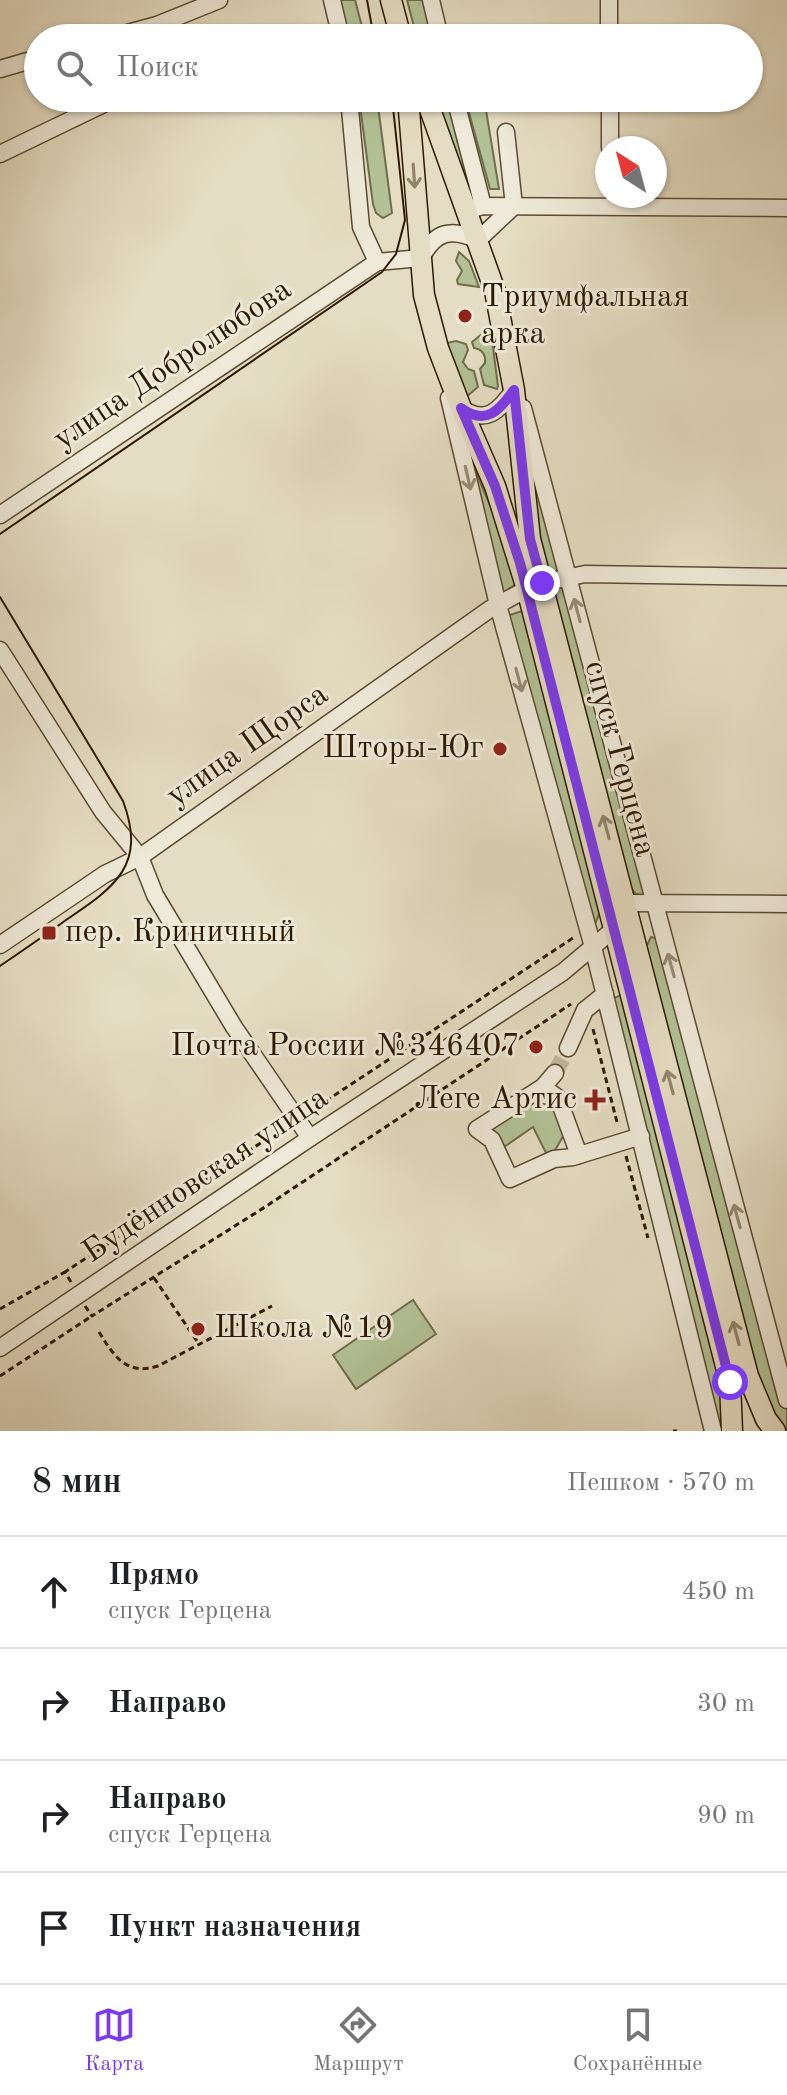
<!DOCTYPE html>
<html lang="ru">
<head>
<meta charset="utf-8">
<style>
  body { margin:0; font-family:"Old Standard TT",serif; background:#f6f6f6; color:#202124 }
  .compass { position:absolute; left:595px; top:136px; width:72px; height:72px; border-radius:50%; background:#fff; box-shadow:0 2px 6px #0004; rotate:324deg }
  .stop { position:absolute; width:24px; height:24px; margin:-18px; border:6px solid #7c3aed; border-radius:50%; background:#fff }
  .stop.end { background:#7c3aed; border-color:#fff; box-shadow:0 2px 8px #0008 }
  .list { margin:0; padding:0; list-style:none }
  h2 { display:flex; justify-content:space-between; align-items:center; height:104px; margin:0; padding:0 32px; font-size:34px }
  h2 small { font-size:26px; font-weight:400; color:#757577 }
  .list li { display:grid; grid-template-columns:52px 1fr auto; gap:24px; align-items:center; box-sizing:border-box; height:112px; padding:0 32px; border-top:2px solid #e0e0e0 }
  .list b { display:block; font-size:30px; white-space:nowrap }
  .list p { margin:0; font-size:26px; white-space:nowrap; color:#757577 }
  .list em { font-size:26px; font-style:normal; color:#757577 }
  .icon { flex:none; width:44px; height:44px; fill:none; stroke:currentColor; stroke-width:2; stroke-linecap:round; stroke-linejoin:round }
  .map { position:relative; flex:none; width:787px; height:1431px; overflow:hidden }
  .search { position:absolute; background:#fff; box-shadow:0 2px 6px #0004; left:24px; right:24px; top:24px; height:88px; display:flex; align-items:center; gap:20px; box-sizing:border-box; padding:0 28px; border-radius:44px; color:#757577; font-size:30px }
  .sheet { height:552px; background:#fff }
  nav { display:flex; justify-content:space-around; align-items:center; box-sizing:border-box; height:112px; border-top:2px solid #e0e0e0; background:#fff; font-size:22px; color:#757577 }
  nav a { display:grid; justify-items:center; gap:4px }
  nav .on { color:#7c3aed }
  .map>svg:first-child { display:block }
</style>
</head>
<body>
<div class="map">
<svg width="787" height="1431" viewBox="0 0 787 1431">
  <rect width="100%" height="100%" fill="#e5ddc3"/>
  <filter id="stains"><feTurbulence type="fractalNoise" baseFrequency=".0025" numOctaves="4"/><feColorMatrix values="0 0 0 0 .2 0 0 0 0 .09 0 0 0 0 .02 0 0 0 .5 -.17"/></filter>
  <radialGradient id="worn" r=".72"><stop offset=".6" stop-color="#630" stop-opacity="0"/><stop offset="1" stop-color="#630" stop-opacity=".3"/></radialGradient>
  <!-- green -->
  <g fill="#b2c296" stroke="#706e4b" stroke-width="2">
    <path d="M339,0H355L365,38H349Z"/>
    <path d="M407,0H425L435,38H417Z"/>
    <path d="M359,98H377L392,213L383,218L376,213L373,204Z"/>
    <path d="M434,98H451L475,189L466,192Z"/>
    <path d="M465,98H484L499,189H490Z"/>
    <path d="M459,252L469,261L479,287L458,284L457,280L462,271L456,261Z"/>
    <path d="M491,332L498,386L497,389L484,385L480,369L485,363C486,355 482,349 474,348L472,342L482,334Z"/>
    <path d="M456,341L466,344L468,350L463,362L468,369L474,371L478,387L466,397L447,343Z"/>
    <path d="M525,427L564,571L549,574L536,539Z"/>
    <path d="M466,449L493,512L516,584L501,594Z"/>
    <path d="M567,585L650,896L636,894L625,880L552,588Z"/>
    <path d="M522,611L601,910L592,931L507,616Z"/>
    <path d="M651,937L659,939L787,1410V1431L769,1410L753,1371L644,951Z"/>
    <path d="M624,994L724,1383L726,1418L718,1427L611,999Z"/>
    <path d="M526,1100L553,1106L565,1133L554,1152L546,1153L533,1127L504,1147L487,1127Z"/>
    <path d="M413,1300L436,1334L356,1389L333,1355Z"/>
  </g>
  <g fill="none" stroke-linecap="round" stroke-linejoin="round">
    <!-- minor-tunnel -->
    <path stroke="#c0b69c" stroke-width="16" stroke-dasharray="16 8" stroke-linecap="butt" d="M555,1073L568,1048"/>
    <defs>
      <g id="minor">
        <path d="M332,0L341,38"/>
        <path d="M431,0L440,38"/>
        <path d="M609,0V38"/>
        <path d="M109,38L157,25L219,0"/>
        <path d="M0,69L38,58"/>
        <path d="M349,98L361,227L377,262"/>
        <path d="M455,98L483,206"/>
        <path d="M610,98V148"/>
        <path d="M0,154L116,98"/>
        <path d="M466,211L483,206L787,208"/>
        <path d="M449,398L498,605L593,947L713,1431"/>
        <path d="M461,408C486,425 499,411 514,390"/>
        <path d="M523,408L787,1400"/>
        <path d="M0,515L377,262L421,258C435,232 450,227 478,240L514,206L506,132"/>
        <path d="M542,583L585,574L787,577"/>
        <path d="M0,650L103,812L140,857L155,895L234,1027L310,1138"/>
        <path d="M625,903L787,904"/>
        <path d="M0,945L105,874L140,857L490,609L527,589"/>
        <path d="M568,1048L585,1010L605,994"/>
        <path d="M555,1073L543,1087L477,1129L492,1140L510,1179L554,1159L573,1157L641,1136"/>
        <path d="M543,1087L558,1098L579,1155"/>
        <path d="M0,1348L310,1138L563,972L614,929"/>
      </g>
      <g id="major">
        <path d="M391,0L401,38"/>
        <path d="M408,98L424,295L438,348L461,408L495,486L527,589L730,1382L732,1431"/>
        <path d="M426,98L495,291L514,390L530,539L748,1376L766,1419L775,1431"/>
      </g>
    </defs>
    <!-- minor casing -->
    <use href="#minor" stroke="#5b4b31" stroke-width="19"/>
    <!-- major casing -->
    <use href="#major" stroke="#2d1a00" stroke-width="23"/>
    <!-- path -->
    <g stroke="#2d1a00" stroke-width="3" stroke-dasharray="6 4" stroke-linecap="butt">
      <path d="M593,1029L618,1126"/>
      <path d="M309,1112L576,936"/>
      <path d="M626,1156L648,1238"/>
      <path d="M154,1278L199,1344"/>
      <path d="M71,1282L65,1272L285,1127"/>
      <path d="M85,1306L92,1316L265,1207L571,1004"/>
      <path d="M0,1309L65,1272"/>
      <path d="M99,1332C114,1356 126,1376 158,1366L272,1306"/>
      <path d="M0,1376L92,1316"/>
      <path d="M673,1431H677"/>
    </g>
    <!-- minor -->
    <use href="#minor" stroke="#eee9d8" stroke-width="16"/>
    <!-- major -->
    <use href="#major" stroke="#e5ddc3" stroke-width="20"/>
    <!-- tram -->
    <g stroke="#2d1a00" stroke-width="2">
      <path d="M367,0L374,38"/>
      <path d="M0,534L382,272L396,254L405,220L392,98"/>
      <path d="M0,597L123,801C147,865 115,887 66,920C44,936 22,951 0,966"/>
    </g>
  </g>
  <!-- one-way arrows -->
  <defs><path id="oneway-shaft" d="M-6 0H5M1.5-3L5.5 0L1.5 3" fill="none" stroke-width="1.6" stroke-linecap="round" stroke-linejoin="round" transform="scale(2)"/></defs>
  <g stroke="#92856b">
    <use href="#oneway-shaft" transform="translate(414 176) rotate(86)"/>
    <use href="#oneway-shaft" transform="translate(606 827) rotate(-105)"/>
    <use href="#oneway-shaft" transform="translate(670 1082) rotate(-105)"/>
    <use href="#oneway-shaft" transform="translate(736 1333) rotate(-105)"/>
  </g>
  <g stroke="#978c77">
    <use href="#oneway-shaft" transform="translate(468 478) rotate(77)"/>
    <use href="#oneway-shaft" transform="translate(577 610) rotate(-105)"/>
    <use href="#oneway-shaft" transform="translate(519 680) rotate(75)"/>
    <use href="#oneway-shaft" transform="translate(671 965) rotate(-105)"/>
    <use href="#oneway-shaft" transform="translate(737 1216) rotate(-105)"/>
  </g>
  <g fill="none" stroke-linecap="round" stroke-linejoin="round">
    <!-- route -->
    <path stroke="#7c3aed" stroke-width="10" d="M542,583L530,539L514,390C499,411 486,426 461,408L495,486L520,563L730,1382"/>
  </g>
  <!-- markers -->
  <g fill="#8f2418" stroke="#eee9d8" stroke-width="3">
    <circle cx="465" cy="316" r="8"/>
    <circle cx="500" cy="749" r="8"/>
    <rect x="41" y="925" width="16" height="16" rx="4"/>
    <circle cx="536" cy="1047" r="8"/>
    <path d="M591 1088h8v8h8v8h-8v8h-8v-8h-8v-8h8z"/>
    <circle cx="198" cy="1329" r="8"/>
  </g>
  <g text-anchor="middle" dominant-baseline="central" stroke-width="6" stroke-linejoin="round" paint-order="stroke">
    <!-- poi labels -->
    <g font-size="32" fill="#2d1a00" stroke="#eee9d8" text-anchor="start">
      <text x="481" y="298">Триумфальная<tspan x="481" dy="37">арка</tspan></text>
      <text x="484" y="749" text-anchor="end">Шторы-Юг</text>
      <text x="65" y="933">пер. Криничный</text>
      <text x="520" y="1047" text-anchor="end">Почта России №346407</text>
      <text x="577" y="1100" text-anchor="end">Леге Артис</text>
      <text x="214" y="1329">Школа №19</text>
    </g>
    <!-- street labels -->
    <g font-size="32" fill="#2d1a00" stroke="#eee9d8">
      <text transform="translate(173 365) rotate(-34)">улица Добролюбова</text>
      <text transform="translate(248 746) rotate(-35)">улица Щорса</text>
      <text transform="translate(619 759) rotate(75)">спуск Герцена</text>
      <text transform="translate(206 1176) rotate(-34)">Будённовская улица</text>
    </g>
  </g>
  <rect width="100%" height="100%" filter="url(#stains)"/>
  <rect width="100%" height="100%" fill="url(#worn)"/>
</svg>
<svg class="compass" viewBox="-18 -18 36 36"><path d="M0-13l5 13h-10z" fill="#e53935"/><path d="M0 13l5-13h-10z" fill="#757577"/></svg>
<div class="stop" style="left:730px;top:1382px"></div>
<div class="stop end" style="left:542px;top:583px"></div>
<div class="search"><svg class="icon" aria-label="search" viewBox="0 0 24 24"><circle cx="10" cy="10" r="6"/><path d="M15 15l6 6"/></svg>Поиск</div>
</div>
<section class="sheet">
<h2>8 мин<small>Пешком · 570 m</small></h2>
<ul class="list">
<li><svg class="icon" aria-label="ahead" viewBox="0 0 24 24"><path d="M12 20V5M6 11l6-6 6 6"/></svg><div><b>Прямо</b><p>спуск Герцена</p></div><em>450 m</em></li>
<li><svg class="icon" aria-label="right" viewBox="0 0 24 24"><path d="M7 20v-9h11M14 6l5 5-5 5"/></svg><div><b>Направо</b></div><em>30 m</em></li>
<li><svg class="icon" aria-label="right" viewBox="0 0 24 24"><path d="M7 20v-9h11M14 6l5 5-5 5"/></svg><div><b>Направо</b><p>спуск Герцена</p></div><em>90 m</em></li>
<li><svg class="icon" aria-label="arrive" viewBox="0 0 24 24"><path d="M6 21V4h12l-3 4 3 4H6"/></svg><div><b>Пункт назначения</b></div></li>
</ul>
</section>
<nav>
<a class="on"><svg class="icon" aria-label="map" viewBox="0 0 24 24"><path d="M3 6l6-2 6 2 6-2v14l-6 2-6-2-6 2zM9 4v14M15 6v14"/></svg>Карта</a>
<a><svg class="icon" aria-label="directions" viewBox="0 0 24 24"><path d="M12 3l9 9-9 9-9-9zM9 14v-3h6M13 9l2 2-2 2"/></svg>Маршрут</a>
<a><svg class="icon" aria-label="saved" viewBox="0 0 24 24"><path d="M7 4h10v16l-5-4-5 4z"/></svg>Сохранённые</a>
</nav>
</body>
</html>
